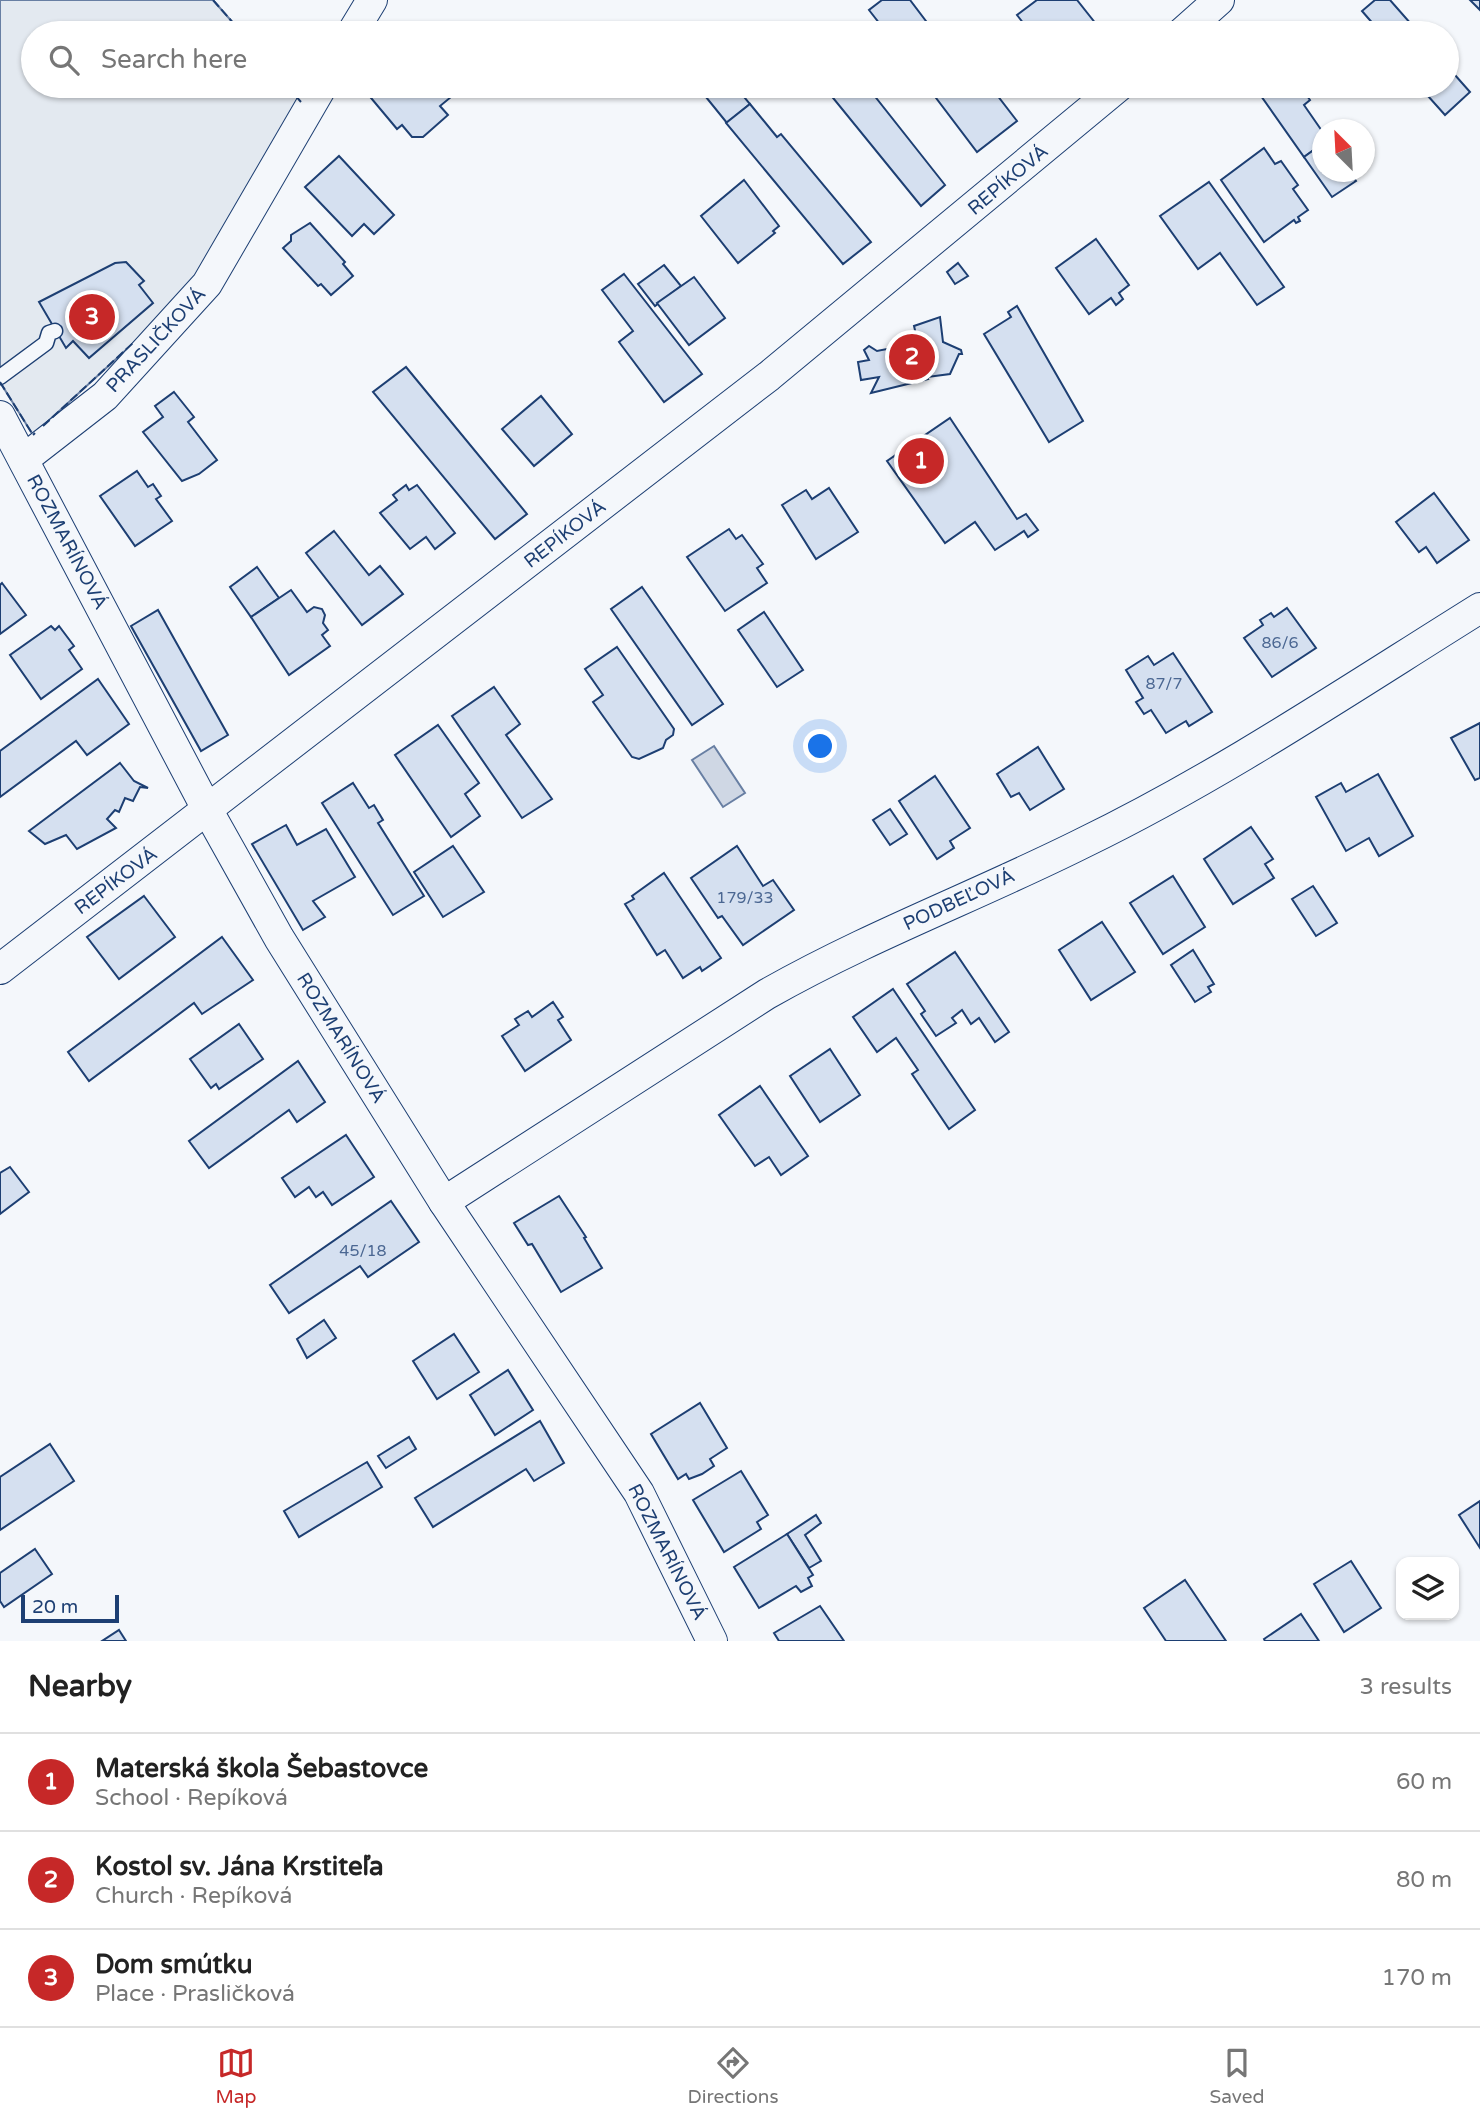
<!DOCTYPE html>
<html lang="en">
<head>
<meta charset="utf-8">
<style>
  body { margin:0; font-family:"Varela Round",sans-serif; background:#f2f2f2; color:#222 }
  .controls { position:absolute; right:21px; bottom:21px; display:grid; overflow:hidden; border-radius:14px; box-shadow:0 2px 5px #0004 }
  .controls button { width:63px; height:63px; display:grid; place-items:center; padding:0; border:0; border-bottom:2px solid #e0e0e0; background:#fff; color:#222; font:35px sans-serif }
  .compass { position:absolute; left:1312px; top:119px; width:63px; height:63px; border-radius:50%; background:#fff; box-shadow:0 2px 5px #0004; rotate:336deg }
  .scale { position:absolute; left:21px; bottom:18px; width:98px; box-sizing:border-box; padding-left:7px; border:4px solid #1d3f73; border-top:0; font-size:19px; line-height:24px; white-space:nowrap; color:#1d3f73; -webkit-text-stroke:5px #f4f7fb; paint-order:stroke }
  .you { position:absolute; left:821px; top:747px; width:24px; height:24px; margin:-18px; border:5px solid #fff; border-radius:50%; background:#1a73e8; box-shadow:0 0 0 10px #1a73e833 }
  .badge { display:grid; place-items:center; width:46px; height:46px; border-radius:50%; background:#c62828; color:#fff; font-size:23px; font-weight:700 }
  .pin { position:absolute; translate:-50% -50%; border:4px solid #fff; box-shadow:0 2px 7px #0006 }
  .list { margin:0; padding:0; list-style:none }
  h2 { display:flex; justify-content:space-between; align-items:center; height:91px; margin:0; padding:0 28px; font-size:30px }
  h2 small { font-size:23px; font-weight:400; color:#767676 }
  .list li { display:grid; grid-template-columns:46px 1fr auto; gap:21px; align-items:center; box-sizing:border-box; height:98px; padding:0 28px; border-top:2px solid #e0e0e0 }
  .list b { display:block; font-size:26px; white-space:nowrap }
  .list p { margin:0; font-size:23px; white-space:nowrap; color:#767676 }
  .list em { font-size:23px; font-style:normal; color:#767676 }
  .icon { flex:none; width:38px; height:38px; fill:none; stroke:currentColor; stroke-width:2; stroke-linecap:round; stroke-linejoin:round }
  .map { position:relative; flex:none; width:1480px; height:1641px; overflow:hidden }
  .search { position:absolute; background:#fff; box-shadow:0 2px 5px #0004; left:21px; right:21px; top:21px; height:77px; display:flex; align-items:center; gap:18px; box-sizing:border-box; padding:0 24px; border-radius:38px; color:#767676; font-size:26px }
  .sheet { height:385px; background:#fff }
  nav { display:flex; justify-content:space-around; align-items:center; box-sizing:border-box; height:98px; border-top:2px solid #e0e0e0; background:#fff; font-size:19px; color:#767676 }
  nav a { display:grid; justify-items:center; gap:4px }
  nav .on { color:#c62828 }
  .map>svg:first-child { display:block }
</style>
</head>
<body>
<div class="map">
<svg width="1480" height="1641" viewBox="0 0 1480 1641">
  <rect width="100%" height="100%" fill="#f4f7fb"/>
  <!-- green -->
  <path fill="#e3e9f0" stroke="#687fa3" stroke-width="2" d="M0,0H213L242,33H33V86H287L301,102L199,283L33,435L0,382Z"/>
  <!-- water -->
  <path fill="#cfd7e4" stroke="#687fa3" stroke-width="2" d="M714,746L745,793L723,807L692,760Z"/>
  <!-- building -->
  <g fill="#d5e0f0" stroke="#1d3f73" stroke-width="2">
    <path d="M882,0H910L935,33H887L869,10Z"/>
    <path d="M1037,0H1077L1100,29L1094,33H1031L1017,15Z"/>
    <path d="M1375,0H1390L1419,33H1381L1362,11Z"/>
    <path d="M1470,0H1480V10Z"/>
    <path d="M1447,66L1470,92L1445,115L1419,86H1447Z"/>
    <path d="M361,86H441L451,97L440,106L448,115L423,137H412L402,125L397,129Z"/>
    <path d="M697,86H735L750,104L727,123Z"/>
    <path d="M840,86H863L871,95L873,94L945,185L921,206L829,93Z"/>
    <path d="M927,86H975L981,93L990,86L1017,121L977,152Z"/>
    <path d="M1254,86H1290L1293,89L1300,86L1310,100L1304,105L1322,131V144L1304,157Z"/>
    <path d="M1388,86H1409L1397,96Z"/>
    <path d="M750,104L777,137L781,134L871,242L843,264L726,123Z"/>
    <path d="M1322,144V172H1350L1356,181L1332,197L1304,157Z"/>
    <path d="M1264,148L1275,164L1281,161L1298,185L1293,189L1308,210L1298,217L1300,221L1296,223L1294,220L1264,242L1221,180Z"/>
    <path d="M339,156L394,215L374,234L364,224L352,236L305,187Z"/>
    <path d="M744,180L779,226L773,231L775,233L738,263L701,216Z"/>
    <path d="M1209,182L1284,287L1257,305L1220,253L1198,269L1160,216Z"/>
    <path d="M310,223L345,262L343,264L353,276L331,295L321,284L318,286L283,248L291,241V235Z"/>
    <path d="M1096,239L1129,285L1119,293L1123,299L1116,305L1111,298L1089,314L1056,268Z"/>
    <path d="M126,262L144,281L139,285L153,303L89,358L73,341L66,348L39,302L115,263Z"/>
    <path d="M958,263L968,276L955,284L947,272Z"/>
    <path d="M664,265L681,286L655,306L638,284Z"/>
    <path d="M624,274L702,374L664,402L619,342L633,331L602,290Z"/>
    <path d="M694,277L725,318L689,345L657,303Z"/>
    <path d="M1017,306L1083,421L1049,442L984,334L1011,317L1008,312Z"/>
    <path d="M940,317L943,342L961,350L962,354H959L950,374L927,377L928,379L871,393L879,377L861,380L858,362L869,360L864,350L869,346L877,351L918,343L914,326Z"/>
    <path d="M406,367L527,514L495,539L373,392Z"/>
    <path d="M174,392L194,417L188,422L217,460L199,474L182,481L143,432L163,417L155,406Z"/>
    <path d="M541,396L572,434L534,466L502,429Z"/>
    <path d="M950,418L1017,519L1026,514L1038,530L1028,537L1024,531L995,550L975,522L945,543L887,461Z"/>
    <path d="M137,471L148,487L153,484L161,496L156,499L172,521L135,546L100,496Z"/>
    <path d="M406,485L409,490L417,485L455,533L435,549L426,537L410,549L380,513L397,500L393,495Z"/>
    <path d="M829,488L858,532L816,559L782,505L806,490L812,499Z"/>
    <path d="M1434,493L1469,540L1437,563L1426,547L1419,552L1396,522Z"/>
    <path d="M729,529L736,539L742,535L763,564L757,568L767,583L725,611L687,557Z"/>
    <path d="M334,531L369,575L380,566L403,594L362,625L306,553Z"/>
    <path d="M257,567L279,598L251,617L230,587Z"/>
    <path d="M2,583L26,615L0,634V585Z"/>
    <path d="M642,587L723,704L692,725L611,609Z"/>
    <path d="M291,590L307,612L314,607L322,609L325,615L323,623L328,630L322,635L330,646L289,675L251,617Z"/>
    <path d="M1287,608L1316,648L1272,677L1244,638L1263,625L1260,620L1271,613L1274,617Z"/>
    <path d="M158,610L228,735L201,751L131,626Z"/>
    <path d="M764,612L803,670L777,687L738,630Z"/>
    <path d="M51,626L55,630L59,626L74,646L69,650L82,669L41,699L10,655Z"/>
    <path d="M617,647L674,729L673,735L666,740L663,748L639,759L632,757L593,702L603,695L585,669Z"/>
    <path d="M1173,653L1212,712L1189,726L1186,721L1166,733L1151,710L1144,714L1136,702L1143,698L1126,670L1148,656L1154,665Z"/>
    <path d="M98,679L129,724L87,755L76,741L0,797V751Z"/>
    <path d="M494,687L520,724L506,735L552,799L522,818L452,716Z"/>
    <path d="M1480,723V778L1475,780L1451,738Z"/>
    <path d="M438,725L479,783L465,794L480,816L451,837L395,755Z"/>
    <path d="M1038,747L1064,789L1030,810L1019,793L1011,797L997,774Z"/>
    <path d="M120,763L134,781L148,788L140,787L133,801L125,798L119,812L115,810L107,819L116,828L77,849L66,835L45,844L29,831Z"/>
    <path d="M1378,774L1413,836L1379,856L1369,838L1346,851L1316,797L1341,783L1346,792Z"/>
    <path d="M935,776L970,828L950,841L954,848L937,859L899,801Z"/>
    <path d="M353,783L369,808L374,805L383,820L378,823L424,896L393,915L322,803Z"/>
    <path d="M890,809L907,834L890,845L873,820Z"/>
    <path d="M286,825L297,845L326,829L355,877L313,901L325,917L303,930L252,844Z"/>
    <path d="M1251,827L1273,859L1265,864L1274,878L1233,904L1204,859Z"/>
    <path d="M453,846L484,892L443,917L414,872Z"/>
    <path d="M737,846L763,886L773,880L794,910L743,945L722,916L718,918L691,878Z"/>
    <path d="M664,873L721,958L702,971L700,967L683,978L665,950L657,955L625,904L634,899L632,896Z"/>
    <path d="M1173,876L1205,927L1163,954L1130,903Z"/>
    <path d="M1313,886L1337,923L1316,936L1292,899Z"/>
    <path d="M144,896L175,937L119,979L87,937Z"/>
    <path d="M1102,922L1135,972L1091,1000L1059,950Z"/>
    <path d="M222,937L253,980L202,1014L194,1003L89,1081L68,1052Z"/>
    <path d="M1193,950L1214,984L1208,987L1211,992L1195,1002L1171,965Z"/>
    <path d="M955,952L1009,1032L995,1042L979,1018L971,1024L962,1010L952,1018L956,1023L936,1036L921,1014L925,1011L907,984Z"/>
    <path d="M893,989L975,1110L949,1129L912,1074L918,1070L896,1038L877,1052L853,1017Z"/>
    <path d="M553,1002L563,1017L558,1020L571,1040L525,1071L502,1036L519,1025L515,1019L528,1011L532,1017Z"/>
    <path d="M239,1024L263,1059L219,1089L216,1084L211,1088L190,1059Z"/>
    <path d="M830,1049L860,1095L820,1122L790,1076Z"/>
    <path d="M298,1061L325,1102L297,1122L289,1110L209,1168L189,1141Z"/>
    <path d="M760,1086L808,1156L781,1175L769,1157L755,1166L719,1115Z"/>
    <path d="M346,1135L374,1177L332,1205L323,1192L316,1197L309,1187L295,1197L282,1178Z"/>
    <path d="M10,1167L29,1192L0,1214V1173Z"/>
    <path d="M559,1196L586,1237L584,1238L602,1268L561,1292L532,1244L528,1245L514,1223Z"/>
    <path d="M391,1201L419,1242L368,1277L360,1266L289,1313L270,1285Z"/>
    <path d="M324,1320L336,1338L307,1358L297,1339Z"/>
    <path d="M454,1334L479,1372L437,1399L413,1361Z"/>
    <path d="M508,1370L533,1410L495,1435L470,1395Z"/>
    <path d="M700,1403L727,1448L710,1459L714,1466L702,1474L689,1479L686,1474L678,1479L651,1434Z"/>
    <path d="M540,1421L564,1463L534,1481L526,1469L433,1527L415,1498Z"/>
    <path d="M409,1437L416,1449L386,1468L378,1456Z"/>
    <path d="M50,1444L74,1481L0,1530V1477Z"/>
    <path d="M367,1462L382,1487L299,1537L284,1511Z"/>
    <path d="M741,1471L768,1515L757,1522L761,1529L724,1552L693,1500Z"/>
    <path d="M1480,1501V1548L1459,1515Z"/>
    <path d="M816,1515L821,1523L805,1535L821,1561L809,1568L787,1534Z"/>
    <path d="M787,1534L813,1575L808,1578L812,1586L801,1592L796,1586L759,1608L734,1567Z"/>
    <path d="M35,1549L52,1574L4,1607L0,1601V1573Z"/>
    <path d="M1351,1561L1381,1608L1344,1632L1314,1584Z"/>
    <path d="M1185,1580L1226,1641H1166L1144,1608Z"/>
    <path d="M820,1606L844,1641H779L774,1633Z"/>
    <path d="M1301,1614L1319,1641H1265L1264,1639Z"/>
    <path d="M119,1630L126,1641H102Z"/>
  </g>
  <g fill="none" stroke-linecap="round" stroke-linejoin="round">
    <defs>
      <path id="lane" d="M0,377L46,343L49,333L55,331"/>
      <g id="street">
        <path d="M352,33L372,0"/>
        <path d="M1182,33L1219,0"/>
        <path d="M0,416L208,811L279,938L444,1202L639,1493L712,1641"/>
        <path d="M24,459L105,396L207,284L322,86"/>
        <path d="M0,969L769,376L1119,86"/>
        <path d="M444,1202L767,994C869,936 979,895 1083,843C1221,776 1350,689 1480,608"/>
      </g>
    </defs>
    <!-- lane casing -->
    <use href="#lane" stroke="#1d3f73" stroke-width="17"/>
    <!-- street casing -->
    <use href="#street" stroke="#1d3f73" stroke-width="32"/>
    <!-- lane -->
    <use href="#lane" stroke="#f4f7fb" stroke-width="14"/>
    <!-- street -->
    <use href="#street" stroke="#f4f7fb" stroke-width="30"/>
    <!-- fence -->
    <g stroke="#1d3f73" stroke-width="2" stroke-dasharray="9 3.5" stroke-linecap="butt">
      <path d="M213,0L242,33"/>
      <path d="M287,86L301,102"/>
      <path d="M0,382L33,435L35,433"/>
      <path d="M43,426L133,343"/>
    </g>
  </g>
  <g text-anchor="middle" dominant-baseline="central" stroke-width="5" stroke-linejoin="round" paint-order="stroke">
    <!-- number labels -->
    <g font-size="16" fill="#4b6792">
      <text x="1280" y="643">86/6</text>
      <text x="1164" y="684">87/7</text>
      <text x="745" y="898">179/33</text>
      <text x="363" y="1251">45/18</text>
    </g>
    <!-- street labels -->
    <g font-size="19" fill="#1d3f73" stroke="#f4f7fb">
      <text transform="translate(1008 180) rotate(-40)">REPÍKOVÁ</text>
      <text transform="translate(156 340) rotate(-47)">PRASLIČKOVÁ</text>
      <text transform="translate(565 534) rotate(-38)">REPÍKOVÁ</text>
      <text transform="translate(67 542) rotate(62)">ROZMARÍNOVÁ</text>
      <text transform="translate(116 881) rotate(-37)">REPÍKOVÁ</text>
      <text transform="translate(959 900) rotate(-25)">PODBEĽOVÁ</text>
      <text transform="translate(341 1038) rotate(58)">ROZMARÍNOVÁ</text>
      <text transform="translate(667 1552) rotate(63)">ROZMARÍNOVÁ</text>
    </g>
  </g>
</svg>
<div class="controls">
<button><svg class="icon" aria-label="layers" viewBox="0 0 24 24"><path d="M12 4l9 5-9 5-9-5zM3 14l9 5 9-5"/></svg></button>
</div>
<svg class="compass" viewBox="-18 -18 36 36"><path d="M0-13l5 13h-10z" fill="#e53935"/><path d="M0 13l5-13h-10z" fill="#767676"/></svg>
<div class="scale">20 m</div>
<div class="you"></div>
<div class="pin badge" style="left:921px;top:461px">1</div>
<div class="pin badge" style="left:912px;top:357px">2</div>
<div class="pin badge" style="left:92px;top:317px">3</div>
<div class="search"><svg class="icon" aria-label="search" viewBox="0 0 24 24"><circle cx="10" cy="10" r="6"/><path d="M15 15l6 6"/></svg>Search here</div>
</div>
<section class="sheet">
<h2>Nearby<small>3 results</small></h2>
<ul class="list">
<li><span class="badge">1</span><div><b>Materská škola Šebastovce</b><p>School · Repíková</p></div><em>60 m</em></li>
<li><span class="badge">2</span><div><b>Kostol sv. Jána Krstiteľa</b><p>Church · Repíková</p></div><em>80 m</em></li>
<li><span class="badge">3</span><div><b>Dom smútku</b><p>Place · Prasličková</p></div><em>170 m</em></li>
</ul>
</section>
<nav>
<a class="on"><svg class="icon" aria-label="map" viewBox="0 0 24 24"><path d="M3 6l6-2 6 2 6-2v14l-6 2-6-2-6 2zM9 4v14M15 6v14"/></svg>Map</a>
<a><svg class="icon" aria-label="directions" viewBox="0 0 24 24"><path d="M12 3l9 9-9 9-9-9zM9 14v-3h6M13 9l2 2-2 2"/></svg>Directions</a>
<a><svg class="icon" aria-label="saved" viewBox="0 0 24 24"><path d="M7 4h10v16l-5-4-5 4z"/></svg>Saved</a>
</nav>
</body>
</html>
